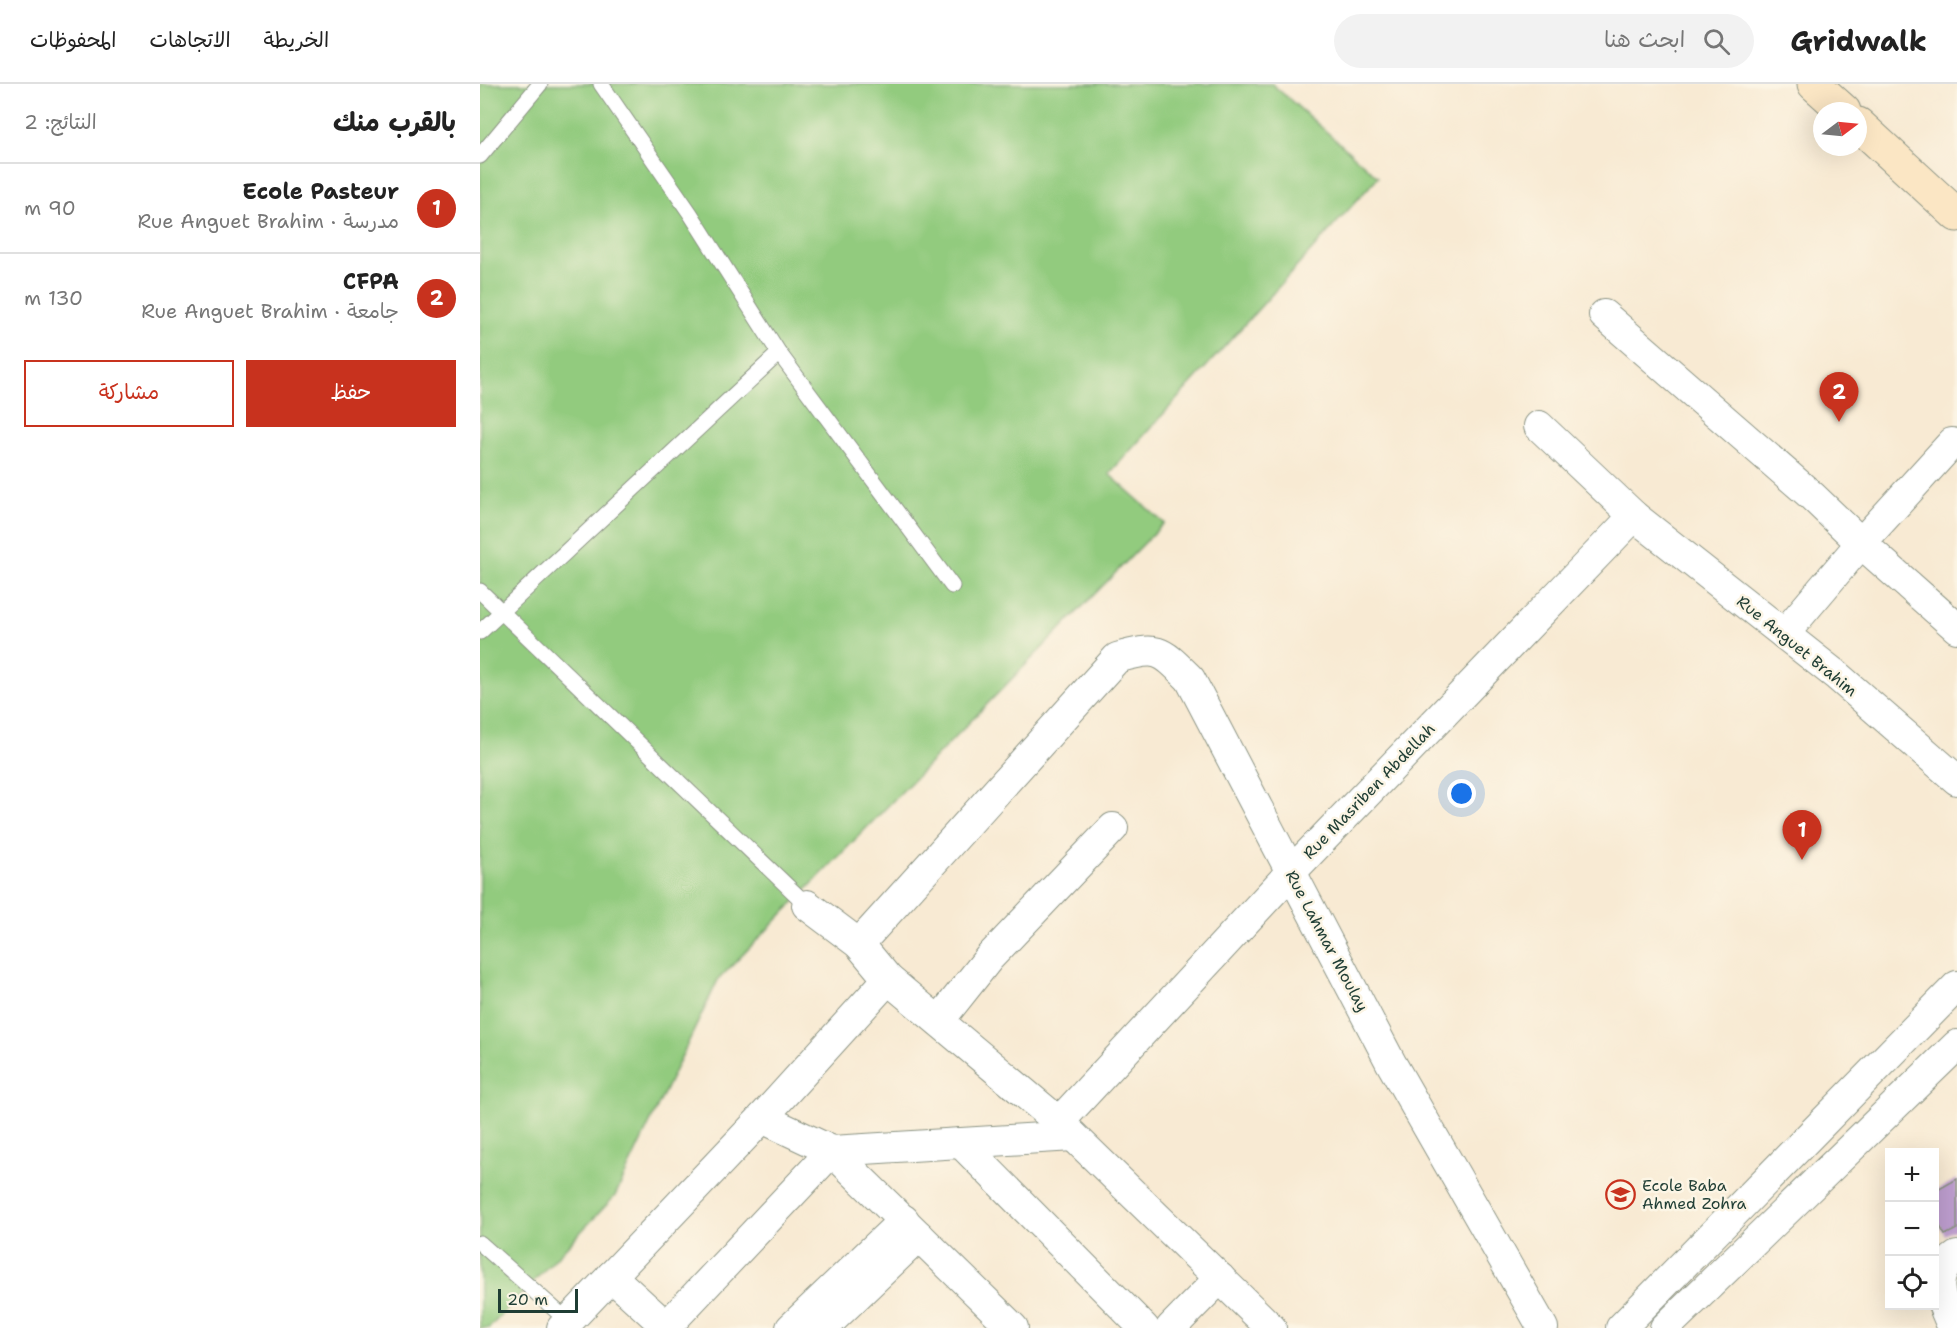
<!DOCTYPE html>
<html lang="ar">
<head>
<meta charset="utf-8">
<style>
  body { margin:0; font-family:"Shantell Sans","Playpen Sans Arabic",sans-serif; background:#f2f2f2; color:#222; direction:rtl }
  .controls { position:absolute; right:18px; bottom:18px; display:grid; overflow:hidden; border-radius:0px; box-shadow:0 6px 24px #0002 }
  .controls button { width:54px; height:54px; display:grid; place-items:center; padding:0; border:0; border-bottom:2px solid #e0e0e0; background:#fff; color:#222; font:30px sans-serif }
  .compass { position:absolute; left:1333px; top:18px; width:54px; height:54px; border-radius:50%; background:#fff; box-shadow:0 6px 24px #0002; rotate:74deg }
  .scale { position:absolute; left:18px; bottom:15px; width:80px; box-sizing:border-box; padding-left:6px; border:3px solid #1f3d34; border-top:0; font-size:16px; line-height:21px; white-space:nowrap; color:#1f3d34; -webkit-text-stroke:4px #fcf5e5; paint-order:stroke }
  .you { position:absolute; left:982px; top:710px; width:21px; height:21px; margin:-15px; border:4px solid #fff; border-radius:50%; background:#1a73e8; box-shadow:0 0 0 9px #1a73e833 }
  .badge { display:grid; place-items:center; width:39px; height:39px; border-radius:50%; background:#c8321e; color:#fff; font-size:20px; font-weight:700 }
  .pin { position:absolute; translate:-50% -50px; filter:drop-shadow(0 2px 3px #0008) }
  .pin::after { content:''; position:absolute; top:32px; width:21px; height:18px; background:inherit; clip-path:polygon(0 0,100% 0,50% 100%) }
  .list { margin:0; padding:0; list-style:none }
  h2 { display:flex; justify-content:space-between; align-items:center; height:78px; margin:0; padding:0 24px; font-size:26px }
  h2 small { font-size:20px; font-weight:400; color:#767676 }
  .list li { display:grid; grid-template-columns:39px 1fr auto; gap:18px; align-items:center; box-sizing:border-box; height:90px; padding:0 24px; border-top:2px solid #e0e0e0 }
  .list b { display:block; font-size:22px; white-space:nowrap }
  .list p { margin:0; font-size:20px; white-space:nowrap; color:#767676 }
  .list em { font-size:20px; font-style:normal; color:#767676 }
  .actions { display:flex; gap:12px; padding:18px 24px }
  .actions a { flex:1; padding:14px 0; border:2px solid #c8321e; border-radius:0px; text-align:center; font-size:21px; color:#c8321e }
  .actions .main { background:#c8321e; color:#fff }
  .icon { flex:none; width:33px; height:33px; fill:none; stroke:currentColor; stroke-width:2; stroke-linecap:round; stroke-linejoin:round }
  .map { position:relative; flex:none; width:1477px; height:1244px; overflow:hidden; direction:ltr }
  header { display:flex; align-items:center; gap:36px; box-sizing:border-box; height:84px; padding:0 30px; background:#fff; border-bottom:2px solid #e0e0e0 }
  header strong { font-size:28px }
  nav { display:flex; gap:33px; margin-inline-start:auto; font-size:21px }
  .search { width:420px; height:54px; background:#f2f2f2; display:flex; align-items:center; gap:15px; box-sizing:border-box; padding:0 21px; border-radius:33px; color:#767676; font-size:22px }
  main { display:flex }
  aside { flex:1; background:#fff }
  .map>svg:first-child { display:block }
</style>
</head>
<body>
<header>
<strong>Gridwalk</strong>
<div class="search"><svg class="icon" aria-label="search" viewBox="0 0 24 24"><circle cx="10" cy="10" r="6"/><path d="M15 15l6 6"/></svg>ابحث هنا</div>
<nav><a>الخريطة</a><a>الاتجاهات</a><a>المحفوظات</a></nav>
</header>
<main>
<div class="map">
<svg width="1477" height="1244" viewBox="0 0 1477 1244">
  <rect width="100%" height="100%" fill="#fcf5e5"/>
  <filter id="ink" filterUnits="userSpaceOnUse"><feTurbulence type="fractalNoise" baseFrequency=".0167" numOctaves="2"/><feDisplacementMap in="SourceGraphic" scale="12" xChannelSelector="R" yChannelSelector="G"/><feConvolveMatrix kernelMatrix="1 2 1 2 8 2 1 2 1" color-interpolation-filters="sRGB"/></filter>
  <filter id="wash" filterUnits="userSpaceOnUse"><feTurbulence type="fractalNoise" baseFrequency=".008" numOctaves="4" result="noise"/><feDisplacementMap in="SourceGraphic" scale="24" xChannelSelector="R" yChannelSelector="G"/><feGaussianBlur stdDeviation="1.35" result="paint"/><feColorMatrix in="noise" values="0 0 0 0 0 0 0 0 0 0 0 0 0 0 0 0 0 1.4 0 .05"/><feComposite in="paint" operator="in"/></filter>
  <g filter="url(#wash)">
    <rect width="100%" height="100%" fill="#f8ead3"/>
    <!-- green -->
    <path fill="#92cb7e" stroke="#588459" stroke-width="1.5" d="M0,0H792L898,93L629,390L684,439L238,896L135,1112L9,1244H0Z"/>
    <g id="blocks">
      <!-- building -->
      <path fill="#bd9dce" d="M1477,1095V1145L1465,1151L1454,1132V1108Z"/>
    </g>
  </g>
  <g filter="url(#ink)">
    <use href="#blocks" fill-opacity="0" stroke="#8c9484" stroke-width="1.5"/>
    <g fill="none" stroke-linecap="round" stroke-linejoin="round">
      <defs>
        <g id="lane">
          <path d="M121,0L210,129L299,269L472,502"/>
          <path d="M0,72L60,0"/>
          <path d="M0,507L327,821"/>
          <path d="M0,548L299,269"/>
          <path d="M0,1159L88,1237"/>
        </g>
        <g id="street">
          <path d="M1124,231L1332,412L1381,459L1477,544"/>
          <path d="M1059,342L1154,432L1356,591L1477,696"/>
          <path d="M1304,550L1381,459L1472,359"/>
          <path d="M327,821L379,860L408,895L579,1038L791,1244"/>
          <path d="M379,860L637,574C678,562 680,565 710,595L911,979L1063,1244"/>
          <path d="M459,937L509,874L633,744"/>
          <path d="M282,1034L352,1067L533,1244"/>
          <path d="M579,1038L811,788L1154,432"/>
          <path d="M481,1059L664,1244"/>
          <path d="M131,1192L188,1244"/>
          <path d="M82,1244L282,1034L408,895"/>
          <path d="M185,1244L352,1067L593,1052"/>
          <path d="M311,1244L424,1136"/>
          <path d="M343,1244L439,1152"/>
          <path d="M691,1244L740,1194"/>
          <path d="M1141,1244L1477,902"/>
          <path d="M1185,1244L1477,961"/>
          <path d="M1473,1244C1462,1218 1447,1192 1477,1172"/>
        </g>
        <g id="secondary">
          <path d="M1334,0L1364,27"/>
          <path d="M1378,40L1477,131"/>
        </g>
      </defs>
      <!-- lane casing -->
      <use href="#lane" stroke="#8c9484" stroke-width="17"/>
      <!-- street casing -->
      <use href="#street" stroke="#8c9484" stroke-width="32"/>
      <!-- secondary casing -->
      <use href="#secondary" stroke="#8c9484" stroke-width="35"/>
      <!-- lane -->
      <use href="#lane" stroke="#fff" stroke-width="15"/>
      <!-- street -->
      <use href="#street" stroke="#fff" stroke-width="30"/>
      <!-- secondary -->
      <use href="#secondary" stroke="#fbe6c4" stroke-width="33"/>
    </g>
  </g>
  <!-- icons -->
  <defs>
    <symbol id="school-ring" viewBox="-11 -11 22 22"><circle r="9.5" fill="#fcf5e5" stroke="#c8321e" stroke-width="1.5"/><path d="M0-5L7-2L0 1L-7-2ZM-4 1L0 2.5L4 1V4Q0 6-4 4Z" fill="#c8321e"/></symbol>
  </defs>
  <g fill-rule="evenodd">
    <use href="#school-ring" x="1124" y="1094" width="33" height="33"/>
  </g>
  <g text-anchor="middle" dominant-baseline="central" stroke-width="5" stroke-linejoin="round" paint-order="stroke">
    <!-- street labels -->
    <g font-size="16" fill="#1f3d34" stroke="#fcf5e5">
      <text transform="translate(1317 562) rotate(39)">Rue Anguet Brahim</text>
      <text transform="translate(889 707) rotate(-46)">Rue Masriben Abdellah</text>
      <text transform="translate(847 857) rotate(62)">Rue Lahmar Moulay</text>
    </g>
    <!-- poi labels -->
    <g font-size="16" fill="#1f3d34" stroke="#fcf5e5" text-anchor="start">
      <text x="1162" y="1101">Ecole Baba<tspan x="1162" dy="18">Ahmed Zohra</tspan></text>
    </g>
  </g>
</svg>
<div class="controls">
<button>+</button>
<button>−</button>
<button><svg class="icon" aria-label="locate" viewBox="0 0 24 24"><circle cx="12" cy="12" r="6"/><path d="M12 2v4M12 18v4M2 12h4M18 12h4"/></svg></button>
</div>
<svg class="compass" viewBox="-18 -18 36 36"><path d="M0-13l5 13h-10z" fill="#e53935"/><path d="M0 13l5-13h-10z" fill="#767676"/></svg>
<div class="scale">20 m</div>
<div class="you"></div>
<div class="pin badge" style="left:1322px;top:776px">1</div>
<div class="pin badge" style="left:1359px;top:338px">2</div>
</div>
<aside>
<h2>بالقرب منك<small>النتائج: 2</small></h2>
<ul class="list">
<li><span class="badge">1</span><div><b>Ecole Pasteur</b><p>مدرسة · Rue Anguet Brahim</p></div><em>90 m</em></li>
<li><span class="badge">2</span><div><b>CFPA</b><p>جامعة · Rue Anguet Brahim</p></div><em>130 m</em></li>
</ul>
<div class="actions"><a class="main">حفظ</a><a>مشاركة</a></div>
</aside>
</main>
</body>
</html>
